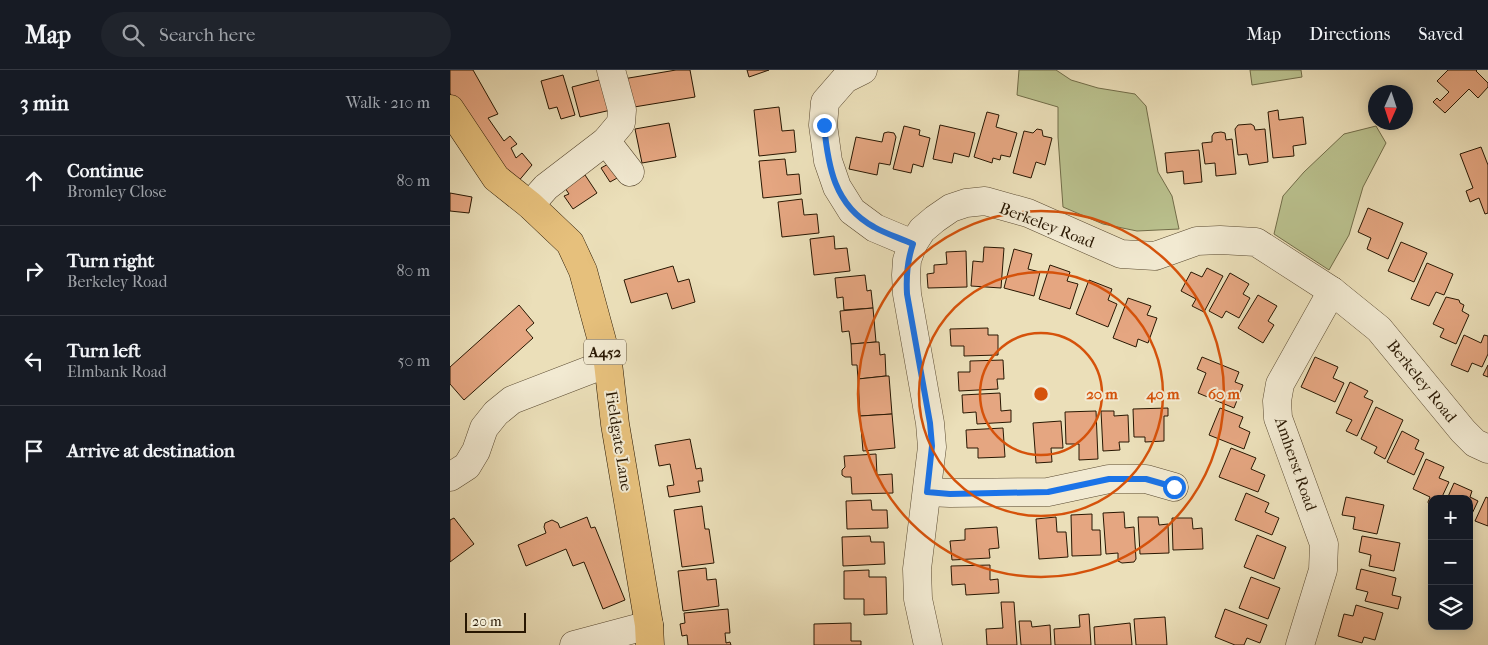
<!DOCTYPE html>
<html lang="en">
<head>
<meta charset="utf-8">
<style>
  body { margin:0; font-family:"IM FELL French Canon",serif; background:#20242c; color:#f1f3f6 }
  .controls { position:absolute; right:15px; bottom:15px; display:grid; overflow:hidden; border-radius:10px; box-shadow:0 2px 12px #0003 }
  .controls button { width:45px; height:45px; display:grid; place-items:center; padding:0; border:0; border-bottom:1px solid #363941; background:#171b24; color:#f1f3f6; font:25px sans-serif }
  .compass { position:absolute; left:918px; top:15px; width:45px; height:45px; border-radius:50%; background:#171b24; box-shadow:0 2px 12px #0003; rotate:183deg }
  .scale { position:absolute; left:15px; bottom:12px; width:61px; box-sizing:border-box; padding-left:5px; border:2px solid #281702; border-top:0; font-size:14px; line-height:18px; white-space:nowrap; color:#281702; -webkit-text-stroke:4px #f2ead2; paint-order:stroke }
  .stop { position:absolute; width:15px; height:15px; margin:-11px; border:4px solid #1a73e8; border-radius:50%; background:#fff }
  .stop.end { background:#1a73e8; border-color:#fff; box-shadow:0 1px 5px #0008 }
  .list { margin:0; padding:0; list-style:none }
  h2 { display:flex; justify-content:space-between; align-items:center; height:65px; margin:0; padding:0 20px; font-size:21px }
  h2 small { font-size:16px; font-weight:400; color:#9ea1a6 }
  .list li { display:grid; grid-template-columns:32px 1fr auto; gap:15px; align-items:center; box-sizing:border-box; height:90px; padding:0 20px; border-top:1px solid #363941 }
  .list b { display:block; font-size:19px; white-space:nowrap }
  .list p { margin:0; font-size:16px; white-space:nowrap; color:#9ea1a6 }
  .list em { font-size:16px; font-style:normal; color:#9ea1a6 }
  .icon { flex:none; width:28px; height:28px; fill:none; stroke:currentColor; stroke-width:2; stroke-linecap:round; stroke-linejoin:round }
  .map { position:relative; flex:none; width:1038px; height:575px; overflow:hidden }
  header { display:flex; align-items:center; gap:30px; box-sizing:border-box; height:70px; padding:0 25px; background:#171b24; border-bottom:1px solid #363941 }
  header strong { font-size:24px }
  nav { display:flex; gap:28px; margin-inline-start:auto; font-size:18px }
  .search { width:350px; height:45px; background:#20242c; display:flex; align-items:center; gap:12px; box-sizing:border-box; padding:0 18px; border-radius:28px; color:#9ea1a6; font-size:19px }
  main { display:flex }
  aside { flex:1; background:#171b24 }
  .map>svg:first-child { display:block }
</style>
</head>
<body>
<header>
<strong>Map</strong>
<div class="search"><svg class="icon" aria-label="search" viewBox="0 0 24 24"><circle cx="10" cy="10" r="6"/><path d="M15 15l6 6"/></svg>Search here</div>
<nav><a>Map</a><a>Directions</a><a>Saved</a></nav>
</header>
<main>
<aside>
<h2>3 min<small>Walk · 210 m</small></h2>
<ul class="list">
<li><svg class="icon" aria-label="ahead" viewBox="0 0 24 24"><path d="M12 20V5M6 11l6-6 6 6"/></svg><div><b>Continue</b><p>Bromley Close</p></div><em>80 m</em></li>
<li><svg class="icon" aria-label="right" viewBox="0 0 24 24"><path d="M7 20v-9h11M14 6l5 5-5 5"/></svg><div><b>Turn right</b><p>Berkeley Road</p></div><em>80 m</em></li>
<li><svg class="icon" aria-label="left" viewBox="0 0 24 24"><path d="M17 20v-9H6M10 6l-5 5 5 5"/></svg><div><b>Turn left</b><p>Elmbank Road</p></div><em>50 m</em></li>
<li><svg class="icon" aria-label="arrive" viewBox="0 0 24 24"><path d="M6 21V4h12l-3 4 3 4H6"/></svg><div><b>Arrive at destination</b></div></li>
</ul>
</aside>
<div class="map">
<svg width="1038" height="575" viewBox="0 0 1038 575">
  <rect width="100%" height="100%" fill="#ebdfb9"/>
  <filter id="stains"><feTurbulence type="fractalNoise" baseFrequency=".004" numOctaves="4"/><feColorMatrix values="0 0 0 0 .2 0 0 0 0 .09 0 0 0 0 .02 0 0 0 .5 -.17"/></filter>
  <radialGradient id="worn" r=".72"><stop offset=".6" stop-color="#630" stop-opacity="0"/><stop offset="1" stop-color="#630" stop-opacity=".3"/></radialGradient>
  <!-- green -->
  <g fill="#bac18e" stroke="#716c48">
    <path d="M569,0H606L621,10L648,18L685,24L696,36L708,102L722,126L729,159L687,161L653,154L613,137L608,67V37L567,25Z"/>
    <path d="M800,0H851L852,7L802,15Z"/>
    <path d="M926,56L936,73L913,117L899,165L879,200L824,164L833,126L854,102L894,64Z"/>
  </g>
  <!-- building -->
  <g fill="#e5a681" stroke="#281702">
    <path d="M0,0H23L48,44L38,48L54,71L60,66L67,74L61,78L66,88L72,83L82,95L67,113L3,31L0,23Z"/>
    <path d="M226,0H240L245,27L178,38L173,9Z"/>
    <path d="M297,0H319L299,7Z"/>
    <path d="M998,0H1027L1026,1L1038,13V17L1028,28L1019,19L995,43L983,32L987,28L990,31L999,22L987,11Z"/>
    <path d="M113,5L125,45L111,49L107,37L99,39L91,11Z"/>
    <path d="M153,9L161,40L130,47L122,17Z"/>
    <path d="M329,37L332,61L344,60L346,82L309,86L304,40Z"/>
    <path d="M828,40L829,50L853,47L856,74L843,76L844,86L823,88L818,42Z"/>
    <path d="M537,42L549,45L546,57L567,63L560,87L551,85L550,90L543,88L542,93L524,87Z"/>
    <path d="M219,53L226,87L192,93L185,59Z"/>
    <path d="M801,54L804,56L805,60L815,59L818,92L799,95L797,84L788,85L785,59L788,55Z"/>
    <path d="M490,55L525,63L519,87L504,83L502,93L483,89Z"/>
    <path d="M454,56L470,60L469,65L480,68L473,97L463,94L461,103L443,99Z"/>
    <path d="M587,59L592,60L593,66L602,68L595,95L586,92L581,108L563,103L574,61L583,63Z"/>
    <path d="M438,62L444,63L446,67L440,95L429,93L427,105L399,99L406,67L432,72L434,63Z"/>
    <path d="M771,62L775,63L776,70L782,69L786,104L766,106L765,93L755,94L752,73L762,72V66L764,63Z"/>
    <path d="M1031,77L1038,95V143L1035,144L1029,128L1020,132L1016,121L1023,118L1010,84Z"/>
    <path d="M749,80L752,112L734,114L733,101L717,103L715,83Z"/>
    <path d="M335,89L337,105L349,104L351,124L313,128L309,91Z"/>
    <path d="M160,93L169,107L160,112L151,98Z"/>
    <path d="M135,105L147,123L123,139L114,126L119,124L115,118Z"/>
    <path d="M0,123L22,127L19,143L0,141Z"/>
    <path d="M352,129L354,145L367,144L369,163L332,167L328,132Z"/>
    <path d="M918,138L953,153L938,189L917,179L921,168L908,162Z"/>
    <path d="M384,166L385,179L397,178L400,201L364,205L360,169Z"/>
    <path d="M951,172L977,183L964,212L938,201Z"/>
    <path d="M534,177L554,178L551,218L521,216L523,191L533,192Z"/>
    <path d="M564,179L582,184L578,199L590,202L584,226L554,218Z"/>
    <path d="M516,181L517,217L478,218L477,204L484,203V195L497,194L496,182Z"/>
    <path d="M977,193L1003,204L994,225L986,222L979,236L961,229Z"/>
    <path d="M600,195L620,202L617,211L628,214L620,239L589,229Z"/>
    <path d="M223,196L228,212L239,209L245,232L222,239L217,223L181,233L174,210Z"/>
    <path d="M757,198L773,206L754,242L742,236L746,229L731,221L741,202L752,207Z"/>
    <path d="M780,203L799,214L793,224L800,228L789,248L776,241L772,248L759,241Z"/>
    <path d="M415,205L417,221L421,220L423,238L394,240L393,227L387,228L385,208Z"/>
    <path d="M639,210L662,219L658,230L667,234L658,257L626,244Z"/>
    <path d="M808,225L827,236L818,251L824,255L813,273L788,258Z"/>
    <path d="M996,227L1009,230L1010,233L1014,235L1012,241L1019,245L1006,274L990,267L994,259L983,254Z"/>
    <path d="M678,228L701,236L697,245L707,248L698,273L688,269L686,277L663,268Z"/>
    <path d="M69,235L84,253L76,260L83,268L14,330L0,314V297Z"/>
    <path d="M423,238L426,272L401,274L399,261L392,262L390,241Z"/>
    <path d="M538,258V265H548V285L514,286V276H501L500,259Z"/>
    <path d="M1014,265L1031,273L1034,265L1038,266V284L1032,297L1022,293L1018,302L1001,295Z"/>
    <path d="M426,272H429L430,285L435,284L436,306L408,309L407,295H402L401,274Z"/>
    <path d="M752,287L789,302L785,312L793,315L784,338L748,323L756,303L747,299Z"/>
    <path d="M865,287L888,297L883,308L894,313L885,332L851,317Z"/>
    <path d="M553,290L554,309H547L548,319L509,321L508,302H520V291Z"/>
    <path d="M1038,295V307L1033,305Z"/>
    <path d="M436,306H439L442,344L410,346L408,309Z"/>
    <path d="M900,312L918,321L914,327L923,331L907,366L896,361L902,350L886,343Z"/>
    <path d="M550,323L551,341L561,340V352L527,354L526,342L513,343L512,325Z"/>
    <path d="M926,337L953,350L935,389L924,383L927,377L911,369Z"/>
    <path d="M718,338V346H714V371L695,372V367H684L683,339Z"/>
    <path d="M770,338L793,347L789,357L800,362L794,379L759,365Z"/>
    <path d="M646,341L648,389L629,390V374H616L615,342Z"/>
    <path d="M651,341H664V346L678,345L679,372H669L670,380L653,381Z"/>
    <path d="M442,344L445,378L413,381L410,346Z"/>
    <path d="M611,351L613,378H601L602,392L586,393L583,353Z"/>
    <path d="M553,358L555,387L528,388V378H517L516,360Z"/>
    <path d="M952,361L969,370L965,379L974,383L964,405L937,392Z"/>
    <path d="M240,369L246,399L251,398L253,411H248L250,422L219,427L217,416L224,415L220,394L209,396L205,375Z"/>
    <path d="M781,378L806,388L801,399L815,405L808,422L769,407Z"/>
    <path d="M426,384L427,405L442,404L443,423L402,424L401,407H395L392,405V400L395,397L394,386Z"/>
    <path d="M976,389L994,397L989,408L999,412L991,429H982V436L979,435L978,432L980,427L963,419Z"/>
    <path d="M1004,413L1022,421L1020,427L1028,431L1019,450V429H997Z"/>
    <path d="M796,423L819,433L815,442L829,448L822,465L785,450Z"/>
    <path d="M896,427L934,435L927,464L903,459L905,447L892,445Z"/>
    <path d="M1036,427L1038,428V456L1025,451Z"/>
    <path d="M421,430L422,440H437L438,458L397,459L396,431Z"/>
    <path d="M252,436L255,459H259L264,493L232,497L224,440Z"/>
    <path d="M674,442L675,458L684,457L686,489L684,492L672,493L668,491V483L656,484L653,443Z"/>
    <path d="M642,444V460H650L651,485L622,486L621,445Z"/>
    <path d="M137,447L141,458L145,457L175,530L153,539L134,492L123,496L116,479L76,496L68,475L96,463L94,457L95,453L102,450L108,453L110,458Z"/>
    <path d="M606,447L607,462H616L618,487L589,489L586,449Z"/>
    <path d="M688,447H708L709,455L718,454L719,483L690,484Z"/>
    <path d="M4,448L24,474L0,492V450Z"/>
    <path d="M722,448H742L743,459L752,458L753,479L723,480Z"/>
    <path d="M547,457L549,478L539,479L540,488L502,490L500,471L515,470V459Z"/>
    <path d="M807,465L836,477L824,509L794,497Z"/>
    <path d="M420,466L421,472H434L435,494L393,496L392,467Z"/>
    <path d="M912,466L950,473L944,501L919,496L921,485L909,482Z"/>
    <path d="M540,495V510L548,509L549,523L516,525L515,514L502,515L501,496Z"/>
    <path d="M256,498L257,510L266,509L269,536L233,541L228,501Z"/>
    <path d="M911,499L946,508L942,525L951,527L948,539L915,531L918,522L906,519Z"/>
    <path d="M419,500V507H436L437,544L414,545V529H394V501Z"/>
    <path d="M801,507L830,518L818,549L789,538Z"/>
    <path d="M551,532H564L567,575H537L536,559L553,558Z"/>
    <path d="M906,535L933,543L925,570L914,567L912,573L888,566L894,544L903,546Z"/>
    <path d="M278,539L280,563H275L276,573L280,572L281,575H238L237,565L232,566L230,554L235,553L234,543Z"/>
    <path d="M775,539L817,555L810,573L797,568L794,575H785L765,567Z"/>
    <path d="M639,544L641,575H605L604,559L630,557L629,545Z"/>
    <path d="M715,547L717,575H686L684,549Z"/>
    <path d="M569,551H581L582,557L600,555L601,575H571Z"/>
    <path d="M401,553V571H411V575H364V554Z"/>
    <path d="M680,553L682,575H645L644,557Z"/>
  </g>
  <g fill="none" stroke-linecap="round" stroke-linejoin="round">
    <defs>
      <g id="minor">
        <path d="M413,0L395,9L375,32L373,55L378,91L387,117L402,141L425,158L463,174"/>
        <path d="M156,71L180,102"/>
        <path d="M80,135L96,117L156,71L171,53L172,40L161,0"/>
        <path d="M0,407L17,396L26,381L34,358L46,343L62,330L158,293"/>
        <path d="M477,422L500,423L598,422L659,409H696L724,417"/>
        <path d="M124,575L199,555"/>
        <path d="M478,575L468,529L467,499L482,377L480,353L457,224L456,205L457,190L463,174L472,160L485,149L501,138L516,133L535,131L578,143L671,184L705,186L747,171L770,170L806,172L882,221L929,259L1013,361L1025,373L1038,379"/>
        <path d="M850,575L873,500L874,474L828,348L827,331L830,314L882,221"/>
      </g>
      <path id="major" d="M0,39L46,108L80,135L120,173L133,201L158,293L165,354L199,555L200,575"/>
    </defs>
    <!-- minor casing -->
    <use href="#minor" stroke="#594930" stroke-width="29"/>
    <!-- major casing -->
    <use href="#major" stroke="#281702" stroke-width="29"/>
    <!-- minor -->
    <use href="#minor" stroke="#f2ead2" stroke-width="28"/>
    <!-- major -->
    <use href="#major" stroke="#e6c07c" stroke-width="28"/>
  </g>
  <g fill="none" stroke-linecap="round" stroke-linejoin="round">
    <!-- route -->
    <path stroke="#1a73e8" stroke-width="6" d="M374,55C378,96 384,135 424,157C436,164 450,168 463,174C457,191 456,206 457,224L480,353L482,376L477,422L500,424L598,422L659,409H696L724,417"/>
  </g>
  <!-- distance rings -->
  <g fill="none" stroke="#d5520b" stroke-width="2.5">
    <circle cx="591" cy="324" r="61"/>
    <circle cx="591" cy="324" r="122"/>
    <circle cx="591" cy="324" r="183"/>
  </g>
  <g text-anchor="middle" dominant-baseline="central" stroke-width="4" stroke-linejoin="round" paint-order="stroke">
    <!-- shield labels -->
    <rect fill="#f2ead2" stroke="#655640" stroke-width="1" x="134" y="269.5" width="42" height="25" rx="4"/>
    <g font-size="15" font-weight="bold" fill="#281702">
      <text x="155" y="282">A452</text>
    </g>
    <!-- street labels -->
    <g font-size="16" fill="#281702" stroke="#f2ead2">
      <text transform="translate(597 155) rotate(21)">Berkeley Road</text>
      <text transform="translate(972 311) rotate(51)">Berkeley Road</text>
      <text transform="translate(169 371) rotate(81)">Fieldgate Lane</text>
      <text transform="translate(846 394) rotate(71)">Amherst Road</text>
    </g>
  </g>
  <circle cx="591" cy="324" r="8" fill="#d5520b" stroke="#f2ead2" stroke-width="2.5"/>
  <g font-size="15" text-anchor="middle" font-weight="bold" fill="#d5520b" stroke="#f2ead2" stroke-width="4" stroke-linejoin="round" paint-order="stroke">
    <text x="652" y="329">20 m</text>
    <text x="713" y="329">40 m</text>
    <text x="774" y="329">60 m</text>
  </g>
  <rect width="100%" height="100%" filter="url(#stains)"/>
  <rect width="100%" height="100%" fill="url(#worn)"/>
</svg>
<div class="controls">
<button>+</button>
<button>−</button>
<button><svg class="icon" aria-label="layers" viewBox="0 0 24 24"><path d="M12 4l9 5-9 5-9-5zM3 14l9 5 9-5"/></svg></button>
</div>
<svg class="compass" viewBox="-18 -18 36 36"><path d="M0-13l5 13h-10z" fill="#e53935"/><path d="M0 13l5-13h-10z" fill="#9ea1a6"/></svg>
<div class="scale">20 m</div>
<div class="stop" style="left:724px;top:417px"></div>
<div class="stop end" style="left:374px;top:55px"></div>
</div>
</main>
</body>
</html>
